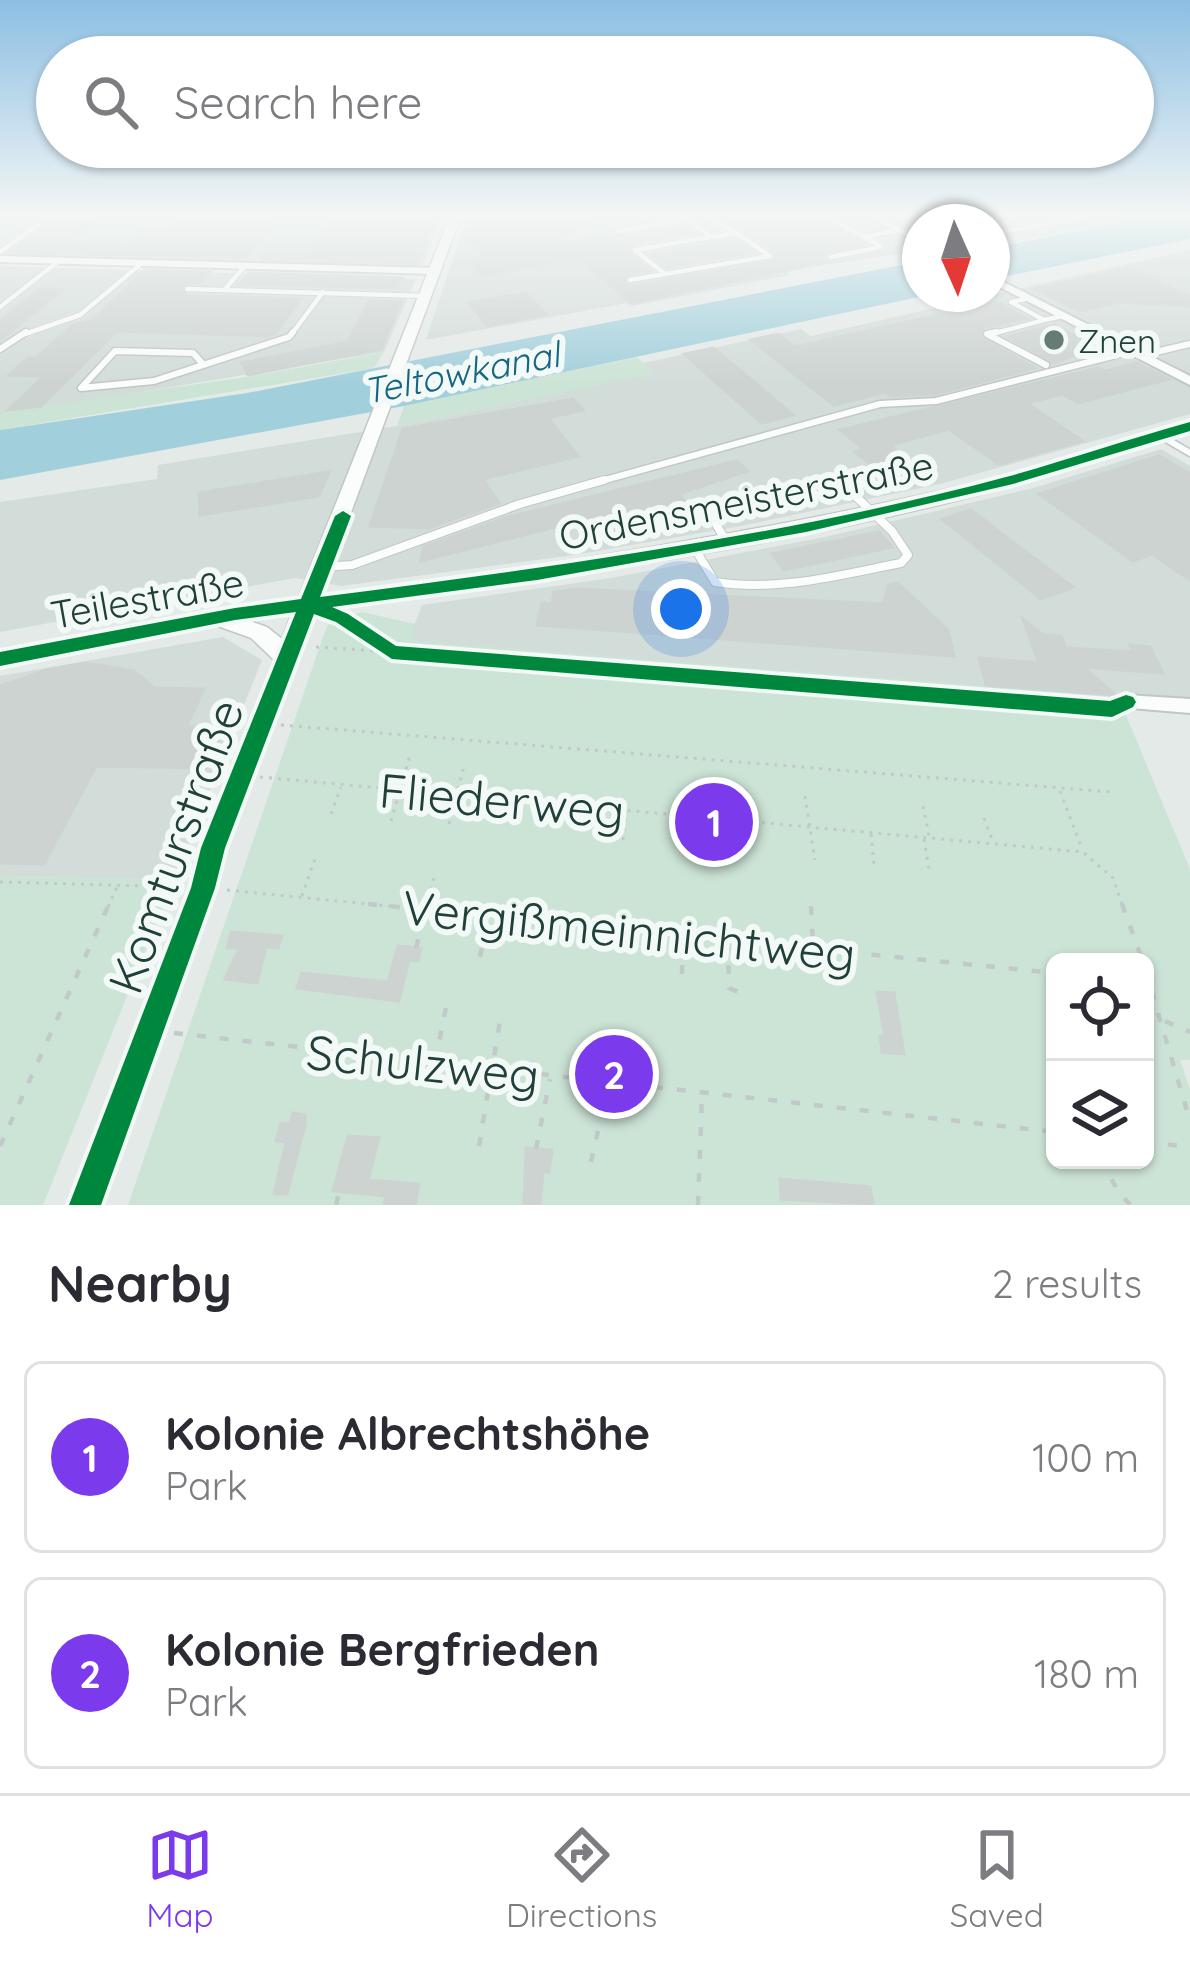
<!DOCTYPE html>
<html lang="en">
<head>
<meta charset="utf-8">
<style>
  body { margin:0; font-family:Quicksand,sans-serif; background:#f2f2f3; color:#2b2b33 }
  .controls { position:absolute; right:36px; bottom:36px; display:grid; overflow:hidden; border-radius:18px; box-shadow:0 3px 9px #0004 }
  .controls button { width:108px; height:108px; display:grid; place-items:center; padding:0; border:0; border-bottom:3px solid #e1e1e2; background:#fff; color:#2b2b33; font:60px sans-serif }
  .compass { position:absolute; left:902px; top:204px; width:108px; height:108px; border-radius:50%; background:#fff; box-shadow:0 3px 9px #0004; rotate:177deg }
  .you { position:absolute; left:681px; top:609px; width:42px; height:42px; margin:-30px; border:9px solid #fff; border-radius:50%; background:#1a73e8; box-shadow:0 0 0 18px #1a73e833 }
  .badge { display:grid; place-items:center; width:78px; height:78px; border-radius:50%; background:#7c3aed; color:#fff; font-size:39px; font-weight:700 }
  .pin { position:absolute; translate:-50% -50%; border:6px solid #fff; box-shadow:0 3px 12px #0006 }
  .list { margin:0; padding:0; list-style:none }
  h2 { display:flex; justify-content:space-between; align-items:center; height:156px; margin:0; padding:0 48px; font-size:51px }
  h2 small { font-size:39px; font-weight:400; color:#7c7c81 }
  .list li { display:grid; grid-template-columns:78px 1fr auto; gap:36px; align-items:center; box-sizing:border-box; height:192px; margin:0 24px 24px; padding:0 24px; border:3px solid #e1e1e2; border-radius:18px }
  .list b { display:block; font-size:45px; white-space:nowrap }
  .list p { margin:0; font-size:39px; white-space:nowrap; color:#7c7c81 }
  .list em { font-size:39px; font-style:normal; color:#7c7c81 }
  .icon { flex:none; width:66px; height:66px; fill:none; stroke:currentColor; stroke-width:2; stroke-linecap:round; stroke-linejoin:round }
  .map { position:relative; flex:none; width:1190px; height:1205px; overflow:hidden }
  .search { position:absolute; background:#fff; box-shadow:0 3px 9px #0004; left:36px; right:36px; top:36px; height:132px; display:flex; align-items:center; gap:30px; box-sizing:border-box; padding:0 42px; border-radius:66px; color:#7c7c81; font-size:45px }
  .sheet { height:588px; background:#fff }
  nav { display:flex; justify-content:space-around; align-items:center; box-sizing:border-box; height:168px; border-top:3px solid #e1e1e2; background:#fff; font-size:33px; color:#7c7c81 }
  nav a { display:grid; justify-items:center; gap:6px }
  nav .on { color:#7c3aed }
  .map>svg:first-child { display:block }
</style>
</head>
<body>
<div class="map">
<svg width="1190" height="1205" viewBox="0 0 1190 1205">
  <rect width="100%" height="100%" fill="#e4eae8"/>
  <!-- built -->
  <g fill="#d2dcd8">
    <path d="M511,216H863L920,245V251L797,269L787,271L790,275L632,306L627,303L426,340L465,223Z"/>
    <path d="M878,216H1143L992,246V222H920V237Z"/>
    <path d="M0,217L439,223L422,266L0,254Z"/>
    <path d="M1190,250V414L940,484L741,526L574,555L341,586L295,578L0,632V502L157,479L158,465L397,426L652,374L643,363L801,329L811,336Z"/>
    <path d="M0,266L416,279L384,352L0,415Z"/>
    <path d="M1161,449L1190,466V702L408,641L422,605L611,578L825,537L1030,489Z"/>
    <path d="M223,637L262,660L174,879L0,877V676Z"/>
  </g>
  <!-- green -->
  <g fill="#cce4d5" fill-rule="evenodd">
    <path d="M0,216H442L438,223Z"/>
    <path d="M384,352L374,368L0,430V415L5,411L247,377Z"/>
    <path d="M637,357L653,374L397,426L404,406Z"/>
    <path d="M362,612L415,624L410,641L1118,696L1190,869V1060H1180L1190,1089V1205H128L324,634L328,625ZM1055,962H1145V1160H1055Z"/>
    <path d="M0,877L174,879L43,1205H0Z"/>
  </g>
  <!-- water -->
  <g fill="#a2cfdc">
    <path d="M1152,216H1190V239L992,279V248Z"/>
    <path d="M907,264H920V294H933L404,406L0,480V430L247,393Z"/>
  </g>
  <!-- building -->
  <g fill="#ccd3d1" stroke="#cdd3d1" stroke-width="3">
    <path d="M522,216H599L547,244L685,227L694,233L631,244L630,254L649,270L625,276L624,283L630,287L776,260L774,250L720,216H818L863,244L819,256L827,262L630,303L579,258L481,275L468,261L486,257L468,239L475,237L469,231L477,230L471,224Z"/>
    <path d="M45,221L93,222L65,243L128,245L144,232L167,233L178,223L272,225L244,258L12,252L44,229Z"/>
    <path d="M331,222L387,223H433L417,263L261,259L266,254L306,255Z"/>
    <path d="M734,240L752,252L667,267L651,254Z"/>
    <path d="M1128,269L1190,297V306L1120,302L1079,311L1035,289Z"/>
    <path d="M144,270L210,272L200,283L182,285L186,296L301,299L276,333L268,336L117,331L41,406L8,410L44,376L9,375L28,358H36L73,325L92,321Z"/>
    <path d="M249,273L402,278L396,288L240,284Z"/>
    <path d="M40,289L62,290L0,340V321Z"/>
    <path d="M525,293L546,314L488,326L469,303Z"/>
    <path d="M369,301L401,302L381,349L248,375L242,363L348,342Z"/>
    <path d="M997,302L1026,318L984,327L980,337L1035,368L935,394L891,396L885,392L834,405L751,340L778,334L795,347Z"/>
    <path d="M1054,325L1097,347L1053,363L1008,337Z"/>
    <path d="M713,348L742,372L793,415L762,423L684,354Z"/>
    <path d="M1137,363L1169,379L1078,403L1063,394L1027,403L1082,441L999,464L949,429L889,445L934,480L910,486L884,465L875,468L855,452L864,449L840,430L1098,368L1105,371Z"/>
    <path d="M573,399L583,410L548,418L578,456L483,479L499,503L429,528L370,526L403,429Z"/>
    <path d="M1159,456L1190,474V580L1152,554L1133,561L1039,494Z"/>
    <path d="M737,461L748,471L678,494L685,501L666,506L686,529L631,538L611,513L421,561L424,547L508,517Z"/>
    <path d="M329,472L319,496L200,515L199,493Z"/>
    <path d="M971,510L1006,537L1073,587L1041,599L942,519Z"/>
    <path d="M879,532L892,547L784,570L772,554Z"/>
    <path d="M898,583L948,630L954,656L537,625L542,603L552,604L554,592L578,589L883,604L889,585Z"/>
    <path d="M1023,619L1043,635L1061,636L1066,648L1133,652L1130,645L1150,647L1163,673L1083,667L1115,695L986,685L979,658L1039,663Z"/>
    <path d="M85,663L134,671L154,688L204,689L186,727H209L204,739H219L206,768L96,766L44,864L0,863V686L47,670Z"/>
    <path d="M231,932L282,936L278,948L266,947L257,983L225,979L239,948H227Z"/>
    <path d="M398,946L421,948L418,961L409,960L399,1001L297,988L302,973L388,982Z"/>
    <path d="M877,992L894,993L904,1054L882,1052L880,1036L885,1037Z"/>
    <path d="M293,1113L305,1115V1125L287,1194H274L286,1142L276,1141L281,1123L290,1124Z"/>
    <path d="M348,1136L379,1138L368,1180L419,1184L415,1205H384L386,1196L333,1191Z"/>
    <path d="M526,1148L552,1150L549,1172H543L540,1205H524Z"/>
    <path d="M780,1179L870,1187L873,1204L781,1199Z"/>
  </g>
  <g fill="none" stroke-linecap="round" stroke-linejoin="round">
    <defs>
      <g id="service-far2">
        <path d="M707,216L736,233"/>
        <path d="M825,216L865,237"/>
        <path d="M939,216L952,222"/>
        <path d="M618,231L685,220"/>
        <path d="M992,234L1089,216"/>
        <path d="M0,252L39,224"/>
        <path d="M831,257L881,247L865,237L899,230"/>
        <path d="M665,274L635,250L710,237"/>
        <path d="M630,280L770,256L736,233L712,237L681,216"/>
        <path d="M187,289L425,296"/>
        <path d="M225,289L246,265"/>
        <path d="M1030,298L1011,302L1044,320L1063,316"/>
        <path d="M0,307L60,260"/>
        <path d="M22,335L80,315L142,263"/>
        <path d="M291,335L323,292"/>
        <path d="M988,335L1044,320"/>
      </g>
      <g id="service-far1">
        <path d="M997,332L987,334L1046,365"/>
        <path d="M0,349L26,332"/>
        <path d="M1143,355L1190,344"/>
        <path d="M202,363L193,353L115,351L81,388L154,381L289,337L293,332"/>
        <path d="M1161,436L1190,453"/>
        <path d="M594,483L880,404L936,401L1132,351"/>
      </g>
      <g id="service">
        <path d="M695,549L715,582C778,592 840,575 901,563L908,555L892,531L848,489L711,516L725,539"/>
        <path d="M323,567L352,565L520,504L604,480"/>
      </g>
      <g id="minor">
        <path d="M451,216H482C475,221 457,221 451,216Z"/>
        <path d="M867,216H877L920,237V244Z"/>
        <path d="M0,256L435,268L440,271L435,274L0,262Z"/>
        <path d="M992,276L1190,376V385L992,283Z"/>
        <path d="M1126,695L1190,699V713L1119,707L1117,702L1119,697Z"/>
      </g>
      <path id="tertiary" d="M450,216H461L320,596C548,566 773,531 997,478C1062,463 1125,438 1190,421V431C1132,449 1074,468 1015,485C787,548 549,579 315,610L227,848L217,888L103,1205H67L189,888L199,848L274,660L251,638L215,625L0,667V651L235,607L298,599ZM292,613L282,639L267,627L247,620Z"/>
    </defs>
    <!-- service-far2 casing -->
    <use href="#service-far2" stroke="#c1c7c5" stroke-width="6"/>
    <!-- service-far1 casing -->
    <use href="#service-far1" stroke="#c1c7c5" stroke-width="9"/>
    <!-- service casing -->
    <use href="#service" stroke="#c1c7c5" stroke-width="10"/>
    <!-- minor casing -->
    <use href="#minor" stroke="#c1c7c5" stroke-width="4"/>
    <!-- tertiary casing -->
    <use href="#tertiary" stroke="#c1c7c5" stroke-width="3"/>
    <!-- path-far1 -->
    <g stroke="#c1cac8" stroke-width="3" stroke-dasharray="3 6" stroke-linecap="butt">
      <path d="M151,216L438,219"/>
      <path d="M316,647L392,652"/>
      <path d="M281,725L1111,792"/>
      <path d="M260,777L1083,852L1113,878L1123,907"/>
      <path d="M746,789L747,819"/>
      <path d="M1060,791L1082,849"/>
      <path d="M805,796L815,860"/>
      <path d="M923,806L929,836"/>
      <path d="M331,814L341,787"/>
      <path d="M984,818L993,842"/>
      <path d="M391,821L411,752"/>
      <path d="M449,824L464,766"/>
      <path d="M871,834L874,864"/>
      <path d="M924,839L929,869"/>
      <path d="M623,840L626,812"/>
      <path d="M685,845L690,786"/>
      <path d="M0,882L182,887"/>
      <path d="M227,890L398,907"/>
      <path d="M302,896L314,861L319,860"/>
      <path d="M108,907L117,887"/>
      <path d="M426,907L435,874"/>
    </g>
    <!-- path -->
    <g stroke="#c1cac8" stroke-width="4.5" stroke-dasharray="9 14" stroke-linecap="butt">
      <path d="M368,904L1055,973"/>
      <path d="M1122,904L1143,962"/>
      <path d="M811,906L813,947"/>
      <path d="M728,942L729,988L745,995"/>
      <path d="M416,948L427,904"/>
      <path d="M480,957L488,918"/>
      <path d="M1145,969L1190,1121"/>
      <path d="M682,974L683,938"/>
      <path d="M1165,1021L1190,1032"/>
      <path d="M174,1033L1055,1132"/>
      <path d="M435,1062L446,1007"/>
      <path d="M1145,1142L1190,1147"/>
      <path d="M0,1146L109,904"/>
      <path d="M479,1146L501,1015"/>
      <path d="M536,1149L550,1079"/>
      <path d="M1099,1160C1114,1177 1112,1189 1131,1205"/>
      <path d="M591,1162L608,1086"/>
      <path d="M336,1205L339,1192"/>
      <path d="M698,1205L702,1096"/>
    </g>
    <!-- service-far2 -->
    <use href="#service-far2" stroke="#fbfcfc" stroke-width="4.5"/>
    <!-- service-far1 -->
    <use href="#service-far1" stroke="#fbfcfc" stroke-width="6"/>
    <!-- service -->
    <use href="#service" stroke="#fbfcfc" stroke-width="8"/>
    <!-- minor -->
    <use href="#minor" fill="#fbfcfc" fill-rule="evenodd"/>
    <!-- tertiary -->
    <use href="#tertiary" fill="#fbfcfc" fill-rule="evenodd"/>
    <defs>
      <path id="cycleway" d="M1190,422V431L1013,484L806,532L537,580L332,607L348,614L396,646L1110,701L1126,695L1133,697L1136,702L1133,707L1112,717L392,659L336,622L314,614L225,848L215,888L101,1205H69L191,888L201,848L296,612L235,620L0,666V652L235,608L301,599L335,516L343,511L351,516L320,597C550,567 782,537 1006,477C1068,460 1128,439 1190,422Z"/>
    </defs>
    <!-- cycleway casing -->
    <use href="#cycleway" stroke="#f2f9f6" stroke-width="8"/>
    <!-- cycleway -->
    <use href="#cycleway" fill="#00873e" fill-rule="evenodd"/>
  </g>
  <!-- sky -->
  <linearGradient id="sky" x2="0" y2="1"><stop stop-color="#8cbfe3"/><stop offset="0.56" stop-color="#f3f6f5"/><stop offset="1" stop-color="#f3f6f5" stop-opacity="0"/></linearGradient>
  <rect width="1190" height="384" fill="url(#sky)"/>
  <!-- markers -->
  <circle fill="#657c76" stroke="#f2f9f6" stroke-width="4.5" cx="1054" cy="340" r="12"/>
  <g text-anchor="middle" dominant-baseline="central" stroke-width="12" stroke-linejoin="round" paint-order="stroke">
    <!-- far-poi labels -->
    <g font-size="33" fill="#204039" stroke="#f2f9f6" text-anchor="start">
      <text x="1078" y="340">Znen</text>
    </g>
    <!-- far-water labels -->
    <g font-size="36" font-style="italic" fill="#156781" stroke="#f2f9f6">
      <text transform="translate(461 372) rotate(-11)">Teltowkanal</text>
    </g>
    <!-- street labels -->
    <g font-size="39" fill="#204039" stroke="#f2f9f6">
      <text transform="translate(746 500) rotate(-11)">Ordensmeisterstraße</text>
      <text transform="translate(147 598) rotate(-10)">Teilestraße</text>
    </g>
    <!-- near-street labels -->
    <g font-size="48" fill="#204039" stroke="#f2f9f6">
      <text transform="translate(502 800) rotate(5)">Fliederweg</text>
      <text transform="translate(175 846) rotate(-70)">Komturstraße</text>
      <text transform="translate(629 930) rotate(6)">Vergißmeinnichtweg</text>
      <text transform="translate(423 1063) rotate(6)">Schulzweg</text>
    </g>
  </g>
</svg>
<div class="controls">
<button><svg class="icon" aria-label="locate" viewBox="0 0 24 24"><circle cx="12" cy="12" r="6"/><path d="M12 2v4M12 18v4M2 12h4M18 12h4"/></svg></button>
<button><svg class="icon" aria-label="layers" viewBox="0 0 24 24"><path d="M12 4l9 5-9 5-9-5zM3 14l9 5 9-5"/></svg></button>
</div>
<svg class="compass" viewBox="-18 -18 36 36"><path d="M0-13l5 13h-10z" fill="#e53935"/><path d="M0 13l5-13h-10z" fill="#7c7c81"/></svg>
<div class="you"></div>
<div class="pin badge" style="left:714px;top:822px">1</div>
<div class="pin badge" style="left:614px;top:1074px">2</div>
<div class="search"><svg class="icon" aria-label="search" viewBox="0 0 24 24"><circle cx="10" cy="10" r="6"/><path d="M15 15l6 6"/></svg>Search here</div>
</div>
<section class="sheet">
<h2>Nearby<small>2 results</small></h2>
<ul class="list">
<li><span class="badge">1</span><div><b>Kolonie Albrechtshöhe</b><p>Park</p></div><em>100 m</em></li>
<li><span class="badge">2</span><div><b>Kolonie Bergfrieden</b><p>Park</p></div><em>180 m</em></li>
</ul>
</section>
<nav>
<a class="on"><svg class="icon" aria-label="map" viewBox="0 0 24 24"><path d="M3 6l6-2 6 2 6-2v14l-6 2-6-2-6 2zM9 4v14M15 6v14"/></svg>Map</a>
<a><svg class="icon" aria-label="directions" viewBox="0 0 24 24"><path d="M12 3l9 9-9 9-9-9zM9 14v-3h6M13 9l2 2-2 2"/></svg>Directions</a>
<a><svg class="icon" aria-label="saved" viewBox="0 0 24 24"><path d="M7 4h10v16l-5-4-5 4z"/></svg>Saved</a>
</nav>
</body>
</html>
